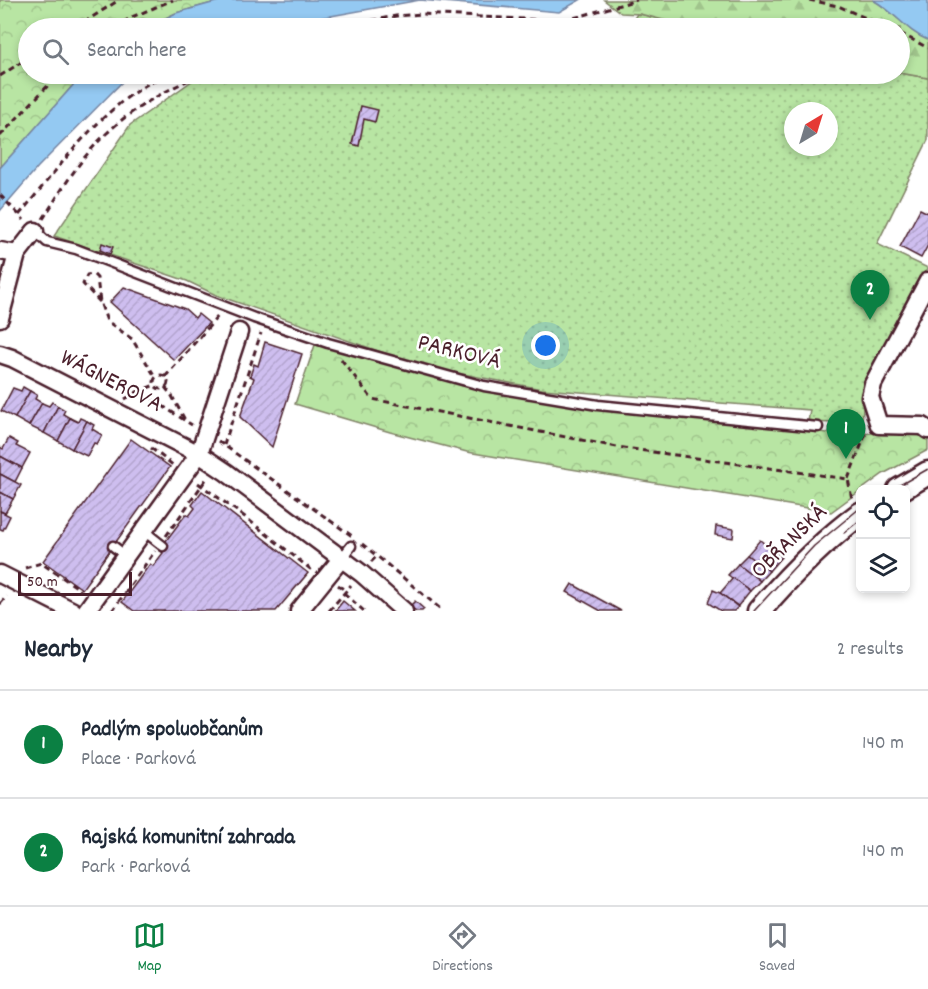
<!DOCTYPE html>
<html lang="en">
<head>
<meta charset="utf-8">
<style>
  body { margin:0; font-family:Dekko,sans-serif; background:#f2f2f3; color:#1f2937 }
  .controls { position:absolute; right:18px; bottom:18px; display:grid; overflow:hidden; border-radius:9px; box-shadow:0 3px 9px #0003 }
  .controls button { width:54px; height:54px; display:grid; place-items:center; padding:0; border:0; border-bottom:2px solid #e0e1e3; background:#fff; color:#1f2937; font:30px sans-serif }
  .compass { position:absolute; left:784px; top:102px; width:54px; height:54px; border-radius:50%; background:#fff; box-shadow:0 3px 9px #0003; rotate:38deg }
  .scale { position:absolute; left:18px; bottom:15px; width:114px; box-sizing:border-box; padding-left:6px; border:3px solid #4a1f2b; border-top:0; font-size:16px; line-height:21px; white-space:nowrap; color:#4a1f2b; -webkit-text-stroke:4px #fff; paint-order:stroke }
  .you { position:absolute; left:546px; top:346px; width:21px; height:21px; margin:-15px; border:4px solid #fff; border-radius:50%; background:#1a73e8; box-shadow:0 0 0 9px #1a73e833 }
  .badge { display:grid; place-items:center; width:39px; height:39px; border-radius:50%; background:#0b8043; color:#fff; font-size:20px; font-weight:700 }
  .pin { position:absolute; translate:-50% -50px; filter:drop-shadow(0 2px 3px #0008) }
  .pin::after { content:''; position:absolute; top:32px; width:21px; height:18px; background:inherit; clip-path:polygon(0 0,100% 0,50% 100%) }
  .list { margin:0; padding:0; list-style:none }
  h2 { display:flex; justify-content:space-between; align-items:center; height:78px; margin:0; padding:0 24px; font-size:26px }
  h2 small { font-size:20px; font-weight:400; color:#747a83 }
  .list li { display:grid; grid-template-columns:39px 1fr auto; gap:18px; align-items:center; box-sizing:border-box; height:108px; padding:0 24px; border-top:2px solid #e0e1e3 }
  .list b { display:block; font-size:22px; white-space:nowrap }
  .list p { margin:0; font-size:20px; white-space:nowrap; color:#747a83 }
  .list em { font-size:20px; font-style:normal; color:#747a83 }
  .icon { flex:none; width:33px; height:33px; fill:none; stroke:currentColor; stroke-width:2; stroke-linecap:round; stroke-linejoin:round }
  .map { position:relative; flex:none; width:928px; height:611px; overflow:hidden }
  .search { position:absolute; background:#fff; box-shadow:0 3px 9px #0003; left:18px; right:18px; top:18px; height:66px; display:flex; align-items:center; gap:15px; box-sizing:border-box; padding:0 21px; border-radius:33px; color:#747a83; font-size:22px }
  .sheet { height:294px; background:#fff }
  nav { display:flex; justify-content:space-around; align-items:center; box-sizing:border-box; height:84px; border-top:2px solid #e0e1e3; background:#fff; font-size:16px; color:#747a83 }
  nav a { display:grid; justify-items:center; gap:3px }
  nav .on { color:#0b8043 }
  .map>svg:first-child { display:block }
</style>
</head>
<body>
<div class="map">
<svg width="928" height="611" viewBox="0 0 928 611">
  <defs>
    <pattern id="grass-dots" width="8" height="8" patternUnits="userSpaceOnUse" patternTransform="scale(1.5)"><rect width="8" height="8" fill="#b8e5a3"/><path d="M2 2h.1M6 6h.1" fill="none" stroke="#a0c48c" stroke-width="1.8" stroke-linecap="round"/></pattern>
    <pattern id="forest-firs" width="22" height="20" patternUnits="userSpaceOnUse" patternTransform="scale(1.5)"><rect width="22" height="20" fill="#b8e5a3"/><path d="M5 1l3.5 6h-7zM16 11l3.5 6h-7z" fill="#a0c48c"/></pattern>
    <pattern id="park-crowns" width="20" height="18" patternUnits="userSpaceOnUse" patternTransform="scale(1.5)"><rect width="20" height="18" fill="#b8e5a3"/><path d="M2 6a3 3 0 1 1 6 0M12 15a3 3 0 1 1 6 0" fill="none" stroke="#a0c48c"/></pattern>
    <pattern id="building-hatch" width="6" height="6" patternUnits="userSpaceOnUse" patternTransform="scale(1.5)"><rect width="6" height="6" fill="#cebeef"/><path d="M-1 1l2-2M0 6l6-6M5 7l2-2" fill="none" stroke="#b2a3cd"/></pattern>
  </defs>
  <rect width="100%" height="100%" fill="#fff"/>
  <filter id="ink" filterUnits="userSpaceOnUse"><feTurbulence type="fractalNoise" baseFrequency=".0167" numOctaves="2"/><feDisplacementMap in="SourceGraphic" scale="12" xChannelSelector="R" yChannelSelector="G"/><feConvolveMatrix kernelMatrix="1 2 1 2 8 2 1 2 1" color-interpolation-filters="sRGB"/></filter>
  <g filter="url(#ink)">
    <!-- grass -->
    <g fill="url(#grass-dots)" stroke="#818267" stroke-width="1.5" fill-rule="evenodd">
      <path d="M637,14H640L694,28H597L633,20Z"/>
      <path d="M900,73L928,78V140L877,244L928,268L864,390L862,424L808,422L810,410L542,389L425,367L216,295L187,281L54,236L130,125L199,76L210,74ZM793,111H829V147H793Z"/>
    </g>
    <!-- forest -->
    <path fill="url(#forest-firs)" stroke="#818267" stroke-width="1.5" d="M604,0H873C895,12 906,31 928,40V78L900,73V28H694L640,14L621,13Z"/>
    <!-- park -->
    <g fill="url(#park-crowns)" stroke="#818267" stroke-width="1.5">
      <path d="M0,0H223L176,13L145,28H28V74H83L0,168Z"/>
      <path d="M316,342L483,390L600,408L837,434L916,432L928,440V450L883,474L831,512L467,452L390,432L295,404Z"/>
    </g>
    <!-- water -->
    <g fill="#94c9f2" stroke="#7685a2" stroke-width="1.5">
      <path d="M223,0H580L559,12L420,0L264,28H145L176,13Z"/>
      <path d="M873,0H928V40C906,31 895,12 873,0Z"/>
      <path d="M83,74H130L38,167L0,211V168Z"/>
    </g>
    <!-- building -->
    <g fill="url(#building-hatch)" stroke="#4a1f2b" stroke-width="1.5">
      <path d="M361,106L378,110L375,122L364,119L359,146L352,144Z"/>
      <path d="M920,209L928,213V245L921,258L900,247Z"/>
      <path d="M102,243L113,247L110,254L100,250Z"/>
      <path d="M124,287L185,309L195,318L198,314L209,323L174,360L110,302Z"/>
      <path d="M265,342L302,354L272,447L240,417L254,378L250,376L254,364L258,366Z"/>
      <path d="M23,387L30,391L15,418L1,411L13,388L21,391Z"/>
      <path d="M30,391L37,395L35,399L42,403L29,426L15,418Z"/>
      <path d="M52,402L58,406L44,433L29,426L42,403L49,406Z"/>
      <path d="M58,406L65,410L63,414L70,418L58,441L44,433Z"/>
      <path d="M70,418L78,422L80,418L87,421L72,449L58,441Z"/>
      <path d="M87,421L94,425L92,429L102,435L97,444L94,443L87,456L72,449Z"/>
      <path d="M9,438L18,443L16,446L30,453L22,468L0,456V447L3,449Z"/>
      <path d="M131,439L170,467L82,589L43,561Z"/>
      <path d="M0,456L22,468L15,482L0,474Z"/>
      <path d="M0,474L21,485L13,499L0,492Z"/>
      <path d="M202,491L308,573L276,611H134L122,602L150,564L153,566L163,553L159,550L186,514L189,516L195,508L192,505Z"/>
      <path d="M0,492L13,499L5,513L0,511Z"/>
      <path d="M0,511L10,516L3,530L0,529Z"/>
      <path d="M716,526L734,529L733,538L715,535Z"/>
      <path d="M760,540L781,557L769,571L747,555Z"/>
      <path d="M747,555L769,571L760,581L738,564Z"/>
      <path d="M738,564L760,581L750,591L728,575Z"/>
      <path d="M733,578L750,591L738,606L720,593Z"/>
      <path d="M572,584L621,611H601L567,592Z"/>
      <path d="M713,590L720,593L738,607L734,611H721L708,603Z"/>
      <path d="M343,601L355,611H335Z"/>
      <path d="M415,601L424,609L422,611H416L410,606Z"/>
    </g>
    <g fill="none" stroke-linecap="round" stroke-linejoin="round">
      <defs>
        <g id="service">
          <path d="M35,231L47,242L76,249L254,318L328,343L484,386L598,405L818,427"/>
          <path d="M144,531L163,546"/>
          <path d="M113,546L126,556"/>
          <path d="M341,559L351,546"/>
        </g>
        <g id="minor">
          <path d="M0,251L17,254"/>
          <path d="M928,281L873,384L870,397L879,425L923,426L928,430"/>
          <path d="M0,318L17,254L35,231"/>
          <path d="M0,354L12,358L199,454L226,472L361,573L404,611"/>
          <path d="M0,574L73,611"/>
          <path d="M86,611L199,454L239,332"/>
          <path d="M299,611L341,559"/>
        </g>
        <g id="secondary">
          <path d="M899,490L928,473"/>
          <path d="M759,611C790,575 822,542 860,514"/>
        </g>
      </defs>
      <!-- service casing -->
      <use href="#service" stroke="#4a1f2b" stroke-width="13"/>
      <!-- minor casing -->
      <use href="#minor" stroke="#4a1f2b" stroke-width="21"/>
      <!-- secondary casing -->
      <use href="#secondary" stroke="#4a1f2b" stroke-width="27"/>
      <!-- path -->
      <g stroke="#4a1f2b" stroke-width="3" stroke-dasharray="6 4.5" stroke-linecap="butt">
        <path d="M809,0L838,6L889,28"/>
        <path d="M75,28L119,0"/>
        <path d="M114,28L132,17L173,0"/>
        <path d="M330,28L396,16L421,14L563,21"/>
        <path d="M523,28L549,25L637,0"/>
        <path d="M900,33L928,48"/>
        <path d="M0,76L28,58"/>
        <path d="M0,136L59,74"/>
        <path d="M0,195L24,220"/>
        <path d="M19,215C63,163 104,102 167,74"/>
        <path d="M43,219C62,189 81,157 107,133C134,107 168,89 202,74"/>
        <path d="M100,302L83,284L87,275L93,274L97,278L100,302L107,321L132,339L156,378"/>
        <path d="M341,359L372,399L617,447L848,479L852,499"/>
        <circle cx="161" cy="382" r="7"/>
        <path d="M165,377L219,315"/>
        <path d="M165,387L172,396L185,420"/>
        <path d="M137,392L155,385"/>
        <path d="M125,399L137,392L144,394L192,425"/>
        <path d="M829,428L856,430L864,428"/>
        <path d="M218,441L352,536"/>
        <path d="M224,445L261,333"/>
        <path d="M151,448L174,466"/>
        <path d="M848,479L866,433"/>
        <path d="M198,483L245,517L314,572"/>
        <path d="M166,536L207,478"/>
        <path d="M362,544L377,556"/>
        <path d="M371,562L377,556L443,611"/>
        <path d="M25,568L41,563L81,590"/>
        <path d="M338,585L346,591"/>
        <path d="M344,593L364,611"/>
        <path d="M0,604L7,596"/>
        <path d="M112,611L155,551"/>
        <path d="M329,611L351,585"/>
      </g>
      <!-- service -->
      <use href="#service" stroke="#fff" stroke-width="8"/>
      <!-- minor -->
      <use href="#minor" stroke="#fff" stroke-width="16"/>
      <!-- secondary -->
      <use href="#secondary" stroke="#fff" stroke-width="22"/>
      <!-- tram -->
      <g stroke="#4a1f2b" stroke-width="1.5">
        <path d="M891,490L928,469"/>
        <path d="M844,533L860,520"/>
        <path d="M754,611L814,546L860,508"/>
      </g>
    </g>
  </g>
  <g text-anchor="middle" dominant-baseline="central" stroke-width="5" stroke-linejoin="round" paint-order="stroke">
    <!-- street labels -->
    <g font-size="24" fill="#4a1f2b" stroke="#fff">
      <text transform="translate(459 353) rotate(14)">PARKOVÁ</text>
      <text transform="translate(111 382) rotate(27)">WÁGNEROVA</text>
      <text transform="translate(790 542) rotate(-44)">OBŘANSKÁ</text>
    </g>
  </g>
</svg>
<div class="controls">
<button><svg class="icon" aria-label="locate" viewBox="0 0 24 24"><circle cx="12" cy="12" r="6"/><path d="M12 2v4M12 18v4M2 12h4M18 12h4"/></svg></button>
<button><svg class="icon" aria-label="layers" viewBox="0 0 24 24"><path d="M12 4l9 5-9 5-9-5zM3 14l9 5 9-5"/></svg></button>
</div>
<svg class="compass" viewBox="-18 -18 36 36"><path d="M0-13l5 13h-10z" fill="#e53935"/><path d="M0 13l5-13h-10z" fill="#747a83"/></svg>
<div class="scale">50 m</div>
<div class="you"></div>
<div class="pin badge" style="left:846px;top:459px">1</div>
<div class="pin badge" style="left:870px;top:320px">2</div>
<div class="search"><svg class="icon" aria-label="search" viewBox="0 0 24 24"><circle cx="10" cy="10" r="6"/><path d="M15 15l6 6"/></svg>Search here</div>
</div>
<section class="sheet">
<h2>Nearby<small>2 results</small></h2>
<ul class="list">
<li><span class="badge">1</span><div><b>Padlým spoluobčanům</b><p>Place · Parková</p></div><em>140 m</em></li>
<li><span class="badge">2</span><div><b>Rajská komunitní zahrada</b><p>Park · Parková</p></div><em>140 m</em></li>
</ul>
</section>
<nav>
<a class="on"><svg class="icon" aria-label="map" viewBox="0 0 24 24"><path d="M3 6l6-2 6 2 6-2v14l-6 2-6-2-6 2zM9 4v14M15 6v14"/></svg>Map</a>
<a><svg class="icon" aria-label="directions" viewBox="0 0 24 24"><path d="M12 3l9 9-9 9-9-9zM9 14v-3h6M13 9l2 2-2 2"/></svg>Directions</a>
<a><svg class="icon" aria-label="saved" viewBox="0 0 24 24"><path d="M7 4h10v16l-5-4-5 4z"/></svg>Saved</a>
</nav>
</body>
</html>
